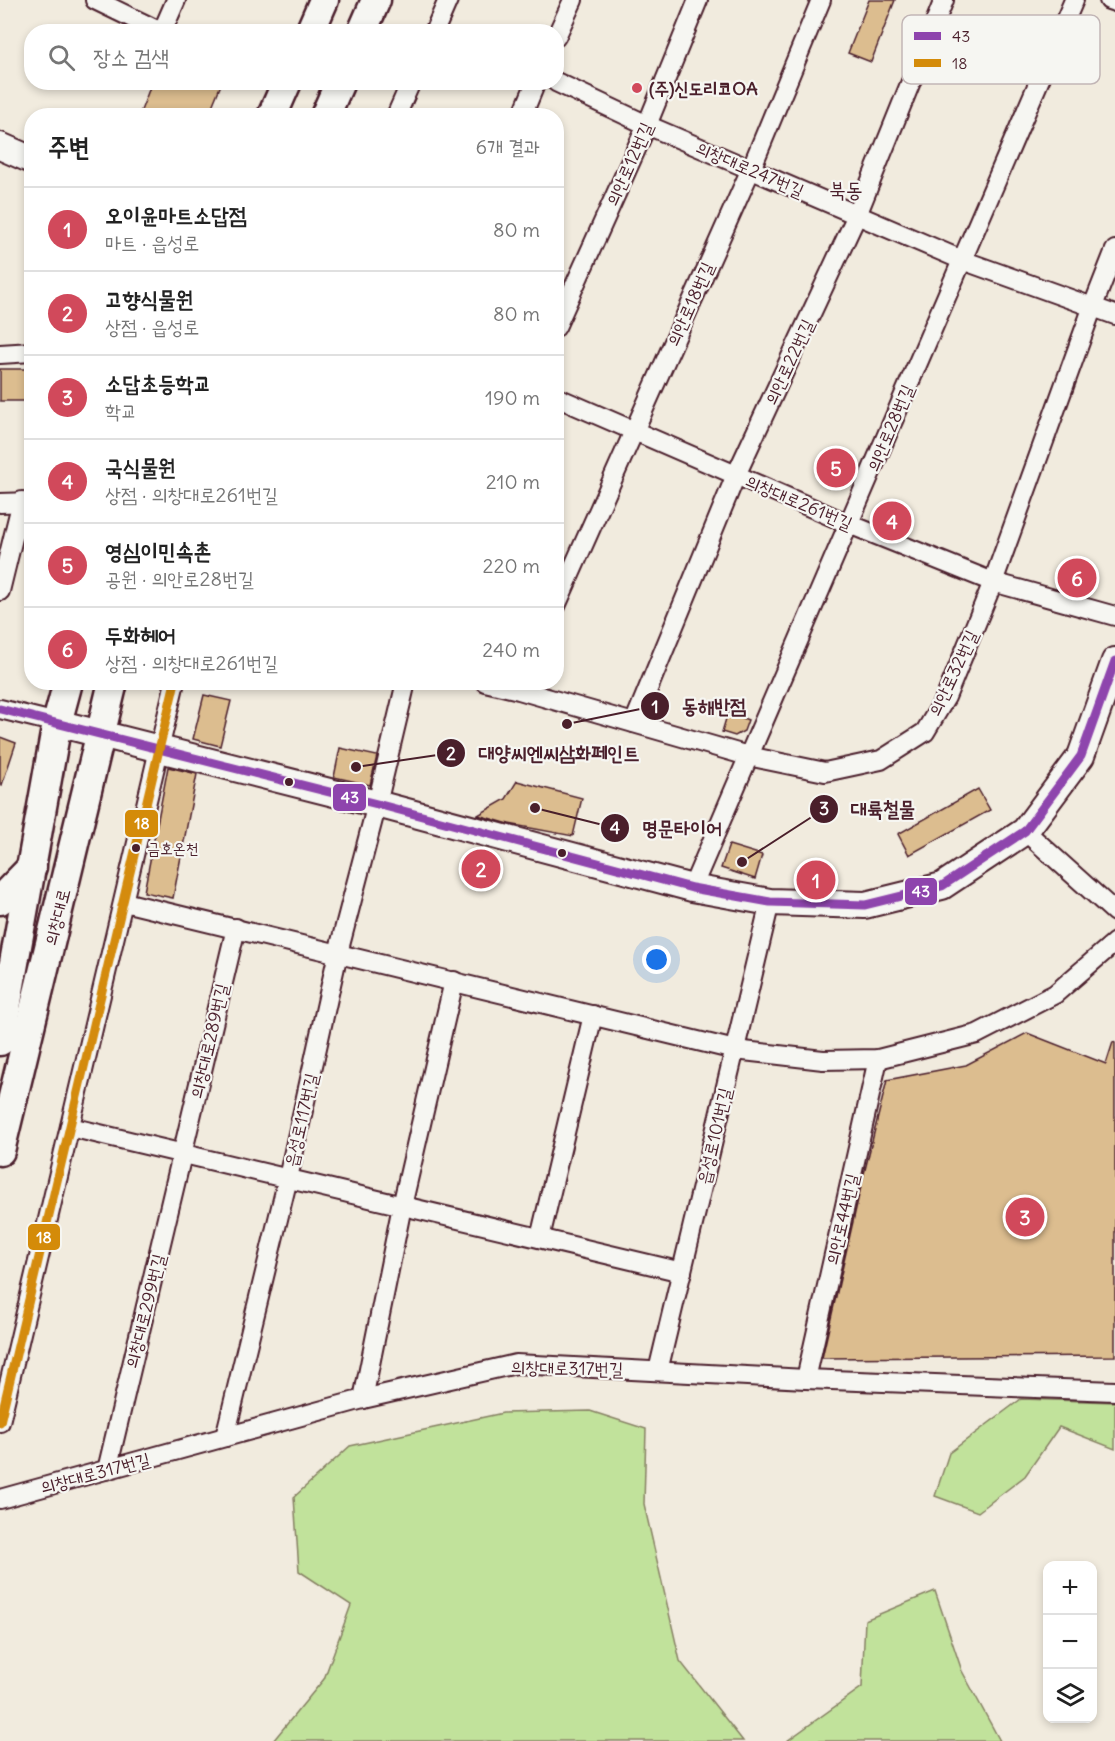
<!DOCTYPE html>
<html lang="ko">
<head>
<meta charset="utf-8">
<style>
  body { margin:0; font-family:Delius,"Poor Story",sans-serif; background:#f6f6f6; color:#222 }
  .controls { position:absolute; right:18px; bottom:18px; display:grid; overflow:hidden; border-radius:12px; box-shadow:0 3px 9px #0003 }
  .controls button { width:54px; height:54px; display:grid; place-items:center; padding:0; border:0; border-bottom:2px solid #e0e0e0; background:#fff; color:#222; font:30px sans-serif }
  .you { position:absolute; left:657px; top:960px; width:21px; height:21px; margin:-15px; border:4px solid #fff; border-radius:50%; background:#1a73e8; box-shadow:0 0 0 9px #1a73e833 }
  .badge { display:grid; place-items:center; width:39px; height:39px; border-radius:50%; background:#d1495b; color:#fff; font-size:20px; font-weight:700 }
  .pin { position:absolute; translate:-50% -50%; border:3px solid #fff; box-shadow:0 2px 6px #0006 }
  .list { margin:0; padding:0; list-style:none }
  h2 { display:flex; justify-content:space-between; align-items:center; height:78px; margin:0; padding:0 24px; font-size:26px }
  h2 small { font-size:20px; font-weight:400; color:#767676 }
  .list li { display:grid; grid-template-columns:39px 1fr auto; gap:18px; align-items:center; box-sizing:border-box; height:84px; padding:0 24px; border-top:2px solid #e0e0e0 }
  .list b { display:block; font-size:22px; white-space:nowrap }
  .list p { margin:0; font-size:20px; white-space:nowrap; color:#767676 }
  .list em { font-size:20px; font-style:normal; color:#767676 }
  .icon { flex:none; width:33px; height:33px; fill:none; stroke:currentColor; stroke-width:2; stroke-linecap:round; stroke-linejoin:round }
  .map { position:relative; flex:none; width:1115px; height:1741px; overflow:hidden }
  .search { position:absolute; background:#fff; box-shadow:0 3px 9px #0003; left:24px; top:24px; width:540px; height:66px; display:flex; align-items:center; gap:15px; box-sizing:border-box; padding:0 21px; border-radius:24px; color:#767676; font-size:22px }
  .panel { position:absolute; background:#fff; box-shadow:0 3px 9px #0003; left:24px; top:108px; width:540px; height:582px; border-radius:24px }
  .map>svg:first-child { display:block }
</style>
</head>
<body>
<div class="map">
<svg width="1115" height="1741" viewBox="0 0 1115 1741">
  <rect width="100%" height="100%" fill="#f1ebde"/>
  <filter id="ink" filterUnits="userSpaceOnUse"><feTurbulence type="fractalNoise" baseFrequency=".0167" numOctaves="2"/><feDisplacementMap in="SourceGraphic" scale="12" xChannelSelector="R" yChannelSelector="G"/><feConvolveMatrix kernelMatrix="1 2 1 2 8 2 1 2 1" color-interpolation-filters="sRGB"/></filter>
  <g filter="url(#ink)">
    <!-- green -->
    <g fill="#c1e29b" stroke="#868063" stroke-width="1.5">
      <path d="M1021,1399L1115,1402V1449L1059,1427L1025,1476L978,1512L935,1496L949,1453Z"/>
      <path d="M590,1411L646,1429L644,1504L680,1661L743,1741H273L324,1679L351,1605L299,1571L294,1497L350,1446L503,1413Z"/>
      <path d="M935,1591L962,1671L1000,1741H787L862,1687L865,1620Z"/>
    </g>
    <!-- building -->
    <g fill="#dcbd8f" stroke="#4a1f2b" stroke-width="1.5">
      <path d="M869,0H895L871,62L848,53Z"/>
      <path d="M152,82H222L208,116H139Z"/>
      <rect x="0" y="369" width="32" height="32"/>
      <path d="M204,695L231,701L220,746L193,739Z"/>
      <path d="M728,712L748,720L744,731L735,736L722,732Z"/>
      <path d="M0,737L16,743L2,785L0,784Z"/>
      <path d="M340,748L377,756L370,785L334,777Z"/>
      <path d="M168,767L197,774L173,898L144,892Z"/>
      <path d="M517,781L582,798L573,836L509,824L478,815L506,799Z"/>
      <path d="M978,789L990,810L909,855L898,834Z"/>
      <path d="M729,845L762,855L755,879L721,868Z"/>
      <path d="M1027,1033L1106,1064L1113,1042L1115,1043V1356L822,1358L862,1182L887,1080L966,1065Z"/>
    </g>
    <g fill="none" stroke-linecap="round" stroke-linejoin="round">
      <defs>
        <g id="street">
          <path d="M95,0L161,32"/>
          <path d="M1109,0L1115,2"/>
          <path d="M162,32L176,0"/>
          <path d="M434,32L448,0"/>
          <path d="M556,37L573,0"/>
          <path d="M556,82L647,125L962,260L1115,315"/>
          <path d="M396,116L411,82"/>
          <path d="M522,116L536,82"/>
          <path d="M556,327L647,125L698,0"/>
          <path d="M0,354L32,352"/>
          <path d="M556,397L849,524L993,582L1115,616"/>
          <path d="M0,503L32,502"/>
          <path d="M0,591L22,501"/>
          <path d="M556,606L751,169L821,0"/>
          <path d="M485,682L519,690L748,756L825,772L881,760L925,732L946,697L993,582L1093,306L1115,250"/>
          <path d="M0,709L57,723"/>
          <path d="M634,723L736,475L857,215L944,0"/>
          <path d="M1025,831L1115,912"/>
          <path d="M692,888L1074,0"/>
          <path d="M124,902L735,1050L823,1060L878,1059L977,1034L1055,994L1115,942"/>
          <path d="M70,1127L682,1272"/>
          <path d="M540,1238L593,1015"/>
          <path d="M658,1371L770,902"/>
          <path d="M806,1379L878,1059"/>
          <path d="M363,1399L402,1206L454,981"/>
          <path d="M0,1422L175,682"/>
          <path d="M225,1437L288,1178L338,953L377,804L406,682"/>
          <path d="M107,1470L236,928"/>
          <path d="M0,1499L363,1399L516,1364L806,1379L1115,1391"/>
        </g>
        <g id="secondary">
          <path d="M0,146L32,160"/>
          <path d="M57,723L377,804L692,888L770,902L865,905L942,886L1025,831L1081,756L1115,661"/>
        </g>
        <g id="primary">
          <path d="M310,32L324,0"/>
          <path d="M362,32L376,0"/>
          <path d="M272,116L287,82"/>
          <path d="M325,116L340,82"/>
          <path d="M0,900L32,867"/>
          <path d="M0,1041L57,723L68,682"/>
          <path d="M0,1151L113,682"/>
        </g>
      </defs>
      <!-- street casing -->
      <use href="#street" stroke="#4a1f2b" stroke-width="22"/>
      <!-- secondary casing -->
      <use href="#secondary" stroke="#4a1f2b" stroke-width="30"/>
      <!-- primary casing -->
      <use href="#primary" stroke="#4a1f2b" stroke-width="33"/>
      <!-- street -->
      <use href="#street" stroke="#f6f6f2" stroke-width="18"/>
      <!-- secondary -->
      <use href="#secondary" stroke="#f6f6f2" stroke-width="26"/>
      <!-- primary -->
      <use href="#primary" stroke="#f6f6f2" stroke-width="28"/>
      <defs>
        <path id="bus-1" d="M0,709L377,804L692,888L770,902L865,905L942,886L1025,831L1081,756L1115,661"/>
        <path id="bus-2" d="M0,1422L175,682"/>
      </defs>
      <!-- bus-1 casing -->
      <use href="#bus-1" stroke="#f6f6f2" stroke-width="14"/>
      <!-- bus-2 casing -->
      <use href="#bus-2" stroke="#f6f6f2" stroke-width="14"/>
      <!-- bus-1 -->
      <use href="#bus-1" stroke="#8e44ad" stroke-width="9"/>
      <!-- bus-2 -->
      <use href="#bus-2" stroke="#d48b09" stroke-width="9"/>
    </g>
  </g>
  <!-- markers -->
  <circle fill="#d1495b" stroke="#f6f6f2" stroke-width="2" cx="637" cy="88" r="6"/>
  <g fill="#4a1f2b" stroke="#f6f6f2" stroke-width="2">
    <circle cx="289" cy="782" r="5"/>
    <circle cx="136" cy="848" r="5"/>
    <circle cx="562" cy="853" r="5"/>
  </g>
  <g text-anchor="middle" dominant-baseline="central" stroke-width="4.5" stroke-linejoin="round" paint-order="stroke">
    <!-- bus labels -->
    <g font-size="16" fill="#4a1f2b" stroke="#f6f6f2" text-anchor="start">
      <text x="147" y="848">금호온천</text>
    </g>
    <!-- poi labels -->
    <g font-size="18" font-weight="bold" fill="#4a1f2b" stroke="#f6f6f2" text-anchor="start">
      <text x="649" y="88">(주)신도리코OA</text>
    </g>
    <!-- street labels -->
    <g font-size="18" fill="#4a1f2b" stroke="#f6f6f2">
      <text transform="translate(629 164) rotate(-66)">의안로12번길</text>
      <text transform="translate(750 169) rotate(23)">의창대로247번길</text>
      <text transform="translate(690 304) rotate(-66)">의안로18번길</text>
      <text transform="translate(789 362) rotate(-65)">의안로22번길</text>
      <text transform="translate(890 428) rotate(-67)">의안로28번길</text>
      <text transform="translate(799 502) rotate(23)">의창대로261번길</text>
      <text transform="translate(953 673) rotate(-65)">의안로32번길</text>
      <text transform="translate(57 917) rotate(-76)">의창대로</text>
      <text transform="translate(209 1041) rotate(-77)">의창대로289번길</text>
      <text transform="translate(301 1120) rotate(-77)">읍성로117번길</text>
      <text transform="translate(714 1136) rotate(-77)">읍성로101번길</text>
      <text transform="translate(842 1219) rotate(-77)">의안로44번길</text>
      <text transform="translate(145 1311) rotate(-76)">의창대로299번길</text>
      <text transform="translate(567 1368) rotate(1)">의창대로317번길</text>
      <text transform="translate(95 1473) rotate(-15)">의창대로317번길</text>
    </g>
    <!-- quarter labels -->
    <g font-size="21" fill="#4a1f2b" stroke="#f6f6f2">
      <text x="846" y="189">북동</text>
    </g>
  </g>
  <!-- legend -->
  <rect x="902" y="15" width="198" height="69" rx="9" fill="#f6f6f2" stroke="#c2b6b6" stroke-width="1.5"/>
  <rect x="914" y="32" width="27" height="8" fill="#8e44ad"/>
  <rect x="914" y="59" width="27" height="8" fill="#d48b09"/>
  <g font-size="16" fill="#4a1f2b">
    <text x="952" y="42">43</text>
    <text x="952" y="69">18</text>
  </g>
  <!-- callouts -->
  <path fill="none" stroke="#4a1f2b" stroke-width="2" d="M567 724L655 706M356 767L451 753M742 862L824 809M535 808L615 828"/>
  <g fill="#4a1f2b" stroke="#f6f6f2" stroke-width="2">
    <circle cx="567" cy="724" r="6"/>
    <circle cx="356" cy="767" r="6"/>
    <circle cx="742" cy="862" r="6"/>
    <circle cx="535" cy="808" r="6"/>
    <circle cx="655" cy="706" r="15"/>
    <circle cx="451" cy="753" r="15"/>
    <circle cx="824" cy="809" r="15"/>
    <circle cx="615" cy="828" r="15"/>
  </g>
  <g font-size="18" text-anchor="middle" font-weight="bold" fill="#fff">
    <text x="655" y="713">1</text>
    <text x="451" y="760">2</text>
    <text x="824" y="815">3</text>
    <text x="615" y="834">4</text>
  </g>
  <g font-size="20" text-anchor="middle" font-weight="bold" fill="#4a1f2b" stroke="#f6f6f2" stroke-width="4.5" stroke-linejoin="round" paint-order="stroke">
    <text x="714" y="713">동해반점</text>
    <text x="559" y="760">대양씨엔씨삼화페인트</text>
    <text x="883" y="816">대륙철물</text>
    <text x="682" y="835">명문타이어</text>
  </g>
  <g stroke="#f6f6f2" stroke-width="2">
    <rect x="332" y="783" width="35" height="29" rx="6" fill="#8e44ad"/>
    <rect x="124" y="809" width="35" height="29" rx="6" fill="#d48b09"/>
    <rect x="904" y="877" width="34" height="29" rx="6" fill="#8e44ad"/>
    <rect x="27" y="1223" width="34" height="28" rx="6" fill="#d48b09"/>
  </g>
  <g font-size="16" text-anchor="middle" font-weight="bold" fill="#fff">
    <text x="350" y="803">43</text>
    <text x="142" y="829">18</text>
    <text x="921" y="897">43</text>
    <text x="44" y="1243">18</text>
  </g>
</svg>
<div class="controls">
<button>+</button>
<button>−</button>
<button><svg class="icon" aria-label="layers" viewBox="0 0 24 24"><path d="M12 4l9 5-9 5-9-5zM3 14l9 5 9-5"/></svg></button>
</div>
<div class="you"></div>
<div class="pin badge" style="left:816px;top:880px">1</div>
<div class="pin badge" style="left:481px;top:869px">2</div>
<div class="pin badge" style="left:1025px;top:1217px">3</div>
<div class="pin badge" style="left:892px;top:521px">4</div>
<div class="pin badge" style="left:836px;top:468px">5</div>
<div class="pin badge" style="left:1077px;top:578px">6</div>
<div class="search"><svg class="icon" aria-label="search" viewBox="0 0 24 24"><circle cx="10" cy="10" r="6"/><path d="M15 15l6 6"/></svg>장소 검색</div>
<section class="panel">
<h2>주변<small>6개 결과</small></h2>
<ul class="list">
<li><span class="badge">1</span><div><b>오이윤마트소답점</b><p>마트 · 읍성로</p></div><em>80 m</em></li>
<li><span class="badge">2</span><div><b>고향식물원</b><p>상점 · 읍성로</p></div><em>80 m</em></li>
<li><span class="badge">3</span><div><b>소답초등학교</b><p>학교</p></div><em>190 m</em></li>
<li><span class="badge">4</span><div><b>국식물원</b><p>상점 · 의창대로261번길</p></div><em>210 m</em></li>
<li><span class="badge">5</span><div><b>영심이민속촌</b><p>공원 · 의안로28번길</p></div><em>220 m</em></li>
<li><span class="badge">6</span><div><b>두화헤어</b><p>상점 · 의창대로261번길</p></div><em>240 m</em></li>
</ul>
</section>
</div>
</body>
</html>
